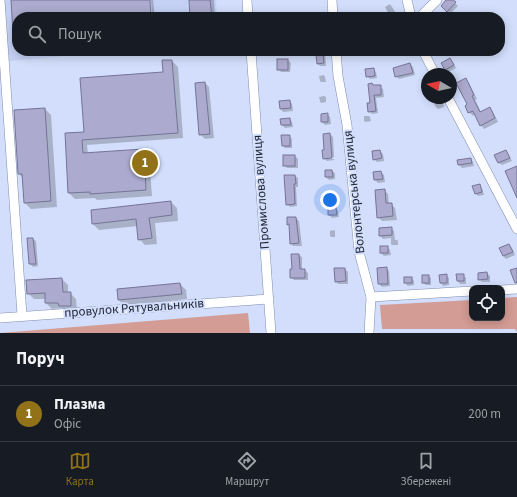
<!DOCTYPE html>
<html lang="uk">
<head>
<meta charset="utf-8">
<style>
  body { margin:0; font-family:"Source Sans 3",sans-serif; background:#242831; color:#f1f3f6 }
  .controls { position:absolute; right:12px; bottom:12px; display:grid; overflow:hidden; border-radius:8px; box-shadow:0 2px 10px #0003 }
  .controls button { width:36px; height:36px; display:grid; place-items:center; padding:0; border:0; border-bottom:1px solid #363941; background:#171b24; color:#f1f3f6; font:20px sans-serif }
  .compass { position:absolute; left:421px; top:68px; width:36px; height:36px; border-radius:50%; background:#171b24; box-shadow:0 2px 10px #0003; rotate:279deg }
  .you { position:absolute; left:330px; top:200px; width:14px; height:14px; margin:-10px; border:3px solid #fff; border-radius:50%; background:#1a73e8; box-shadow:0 0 0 6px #1a73e833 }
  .badge { display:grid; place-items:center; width:26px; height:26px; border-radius:50%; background:#917218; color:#fff; font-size:13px; font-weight:700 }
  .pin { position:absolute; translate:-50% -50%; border:2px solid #fff; box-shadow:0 1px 4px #0006 }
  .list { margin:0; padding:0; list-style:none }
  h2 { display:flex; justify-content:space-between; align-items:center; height:52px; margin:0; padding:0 16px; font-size:17px }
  h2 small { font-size:13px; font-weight:400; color:#9ea1a6 }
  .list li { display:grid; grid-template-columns:26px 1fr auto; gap:12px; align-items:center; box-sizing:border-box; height:56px; padding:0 16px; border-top:1px solid #363941 }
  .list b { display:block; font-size:15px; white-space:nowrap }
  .list p { margin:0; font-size:13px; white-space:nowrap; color:#9ea1a6 }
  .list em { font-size:13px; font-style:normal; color:#9ea1a6 }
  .icon { flex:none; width:22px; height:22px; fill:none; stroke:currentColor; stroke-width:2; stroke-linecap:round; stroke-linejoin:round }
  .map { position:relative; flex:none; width:517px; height:333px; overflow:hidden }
  .search { position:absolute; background:#171b24; box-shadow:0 2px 10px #0003; left:12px; right:12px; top:12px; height:44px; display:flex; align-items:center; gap:10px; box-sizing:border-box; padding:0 14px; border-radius:16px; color:#9ea1a6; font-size:15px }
  .sheet { height:108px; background:#171b24 }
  nav { display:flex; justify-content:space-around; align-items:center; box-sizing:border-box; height:56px; border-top:1px solid #363941; background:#171b24; font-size:11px; color:#9ea1a6 }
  nav a { display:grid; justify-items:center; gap:2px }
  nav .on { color:#917218 }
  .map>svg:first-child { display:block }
</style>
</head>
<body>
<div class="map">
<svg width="517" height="333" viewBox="0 0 517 333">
  <rect width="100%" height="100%" fill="#d2defb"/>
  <!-- built -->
  <path fill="#c5d1f4" d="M0,0H216L217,17H17V51H116L0,62Z"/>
  <!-- green -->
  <g fill="#d39c94">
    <path d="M517,297V332L515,329H382L380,305L472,300V318H502V298Z"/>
    <path d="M248,313L250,333H0Z"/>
  </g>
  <!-- shadow -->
  <g fill="#0003">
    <path d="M12,0H149L150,17H17V43L15,41Z"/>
    <path d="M151,0H153L155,17H152Z"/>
    <path d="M190,0H214L215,17H191Z"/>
    <path d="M447,0H452L458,6L450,14L442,6Z"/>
    <path d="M390,4L392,7L395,12L390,14L387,11L385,7Z"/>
    <path d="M318,51H325L326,66H320L318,64Z"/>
    <path d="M405,51H411V52L407,53Z"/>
    <path d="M437,51H450L440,54Z"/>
    <path d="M288,60L291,63L290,72H281L278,69Z"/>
    <path d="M450,60L453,62L456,68L448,72L446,69Z"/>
    <path d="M172,61L178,67L183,138L87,145L88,154L143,150L149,156L152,196L97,200L95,198L75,199L69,193L66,134L85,133L164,73Z"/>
    <path d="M410,64L413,67L415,75L399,79L396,76Z"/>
    <path d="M373,69L376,72L377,78L370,79L367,76Z"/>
    <path d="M324,75L325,77L326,82H321L320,81L319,76Z"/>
    <path d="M465,79L469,83L477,99L475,100L481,112L490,108L493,112L498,122L484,129L481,125L476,114L473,116L469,112Z"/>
    <path d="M205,83L209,87L214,138L205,139L200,134Z"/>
    <path d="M374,86H380L383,89L384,97L376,98L378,113L372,114L369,111Z"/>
    <path d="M324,96L326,97V102L321,103L320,101L319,97Z"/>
    <path d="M440,100L443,102L444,107L438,109L435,106L434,102Z"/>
    <path d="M289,101L292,104L293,111L283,112L281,109Z"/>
    <path d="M45,109L51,115L57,207L31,209L25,203L23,178L19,174Z"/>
    <path d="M327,114L330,117L331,124L325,125L322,122Z"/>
    <path d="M364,116H369L370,117L371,121L366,122L364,121Z"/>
    <path d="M290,119L292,122L293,127L285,128L282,125Z"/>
    <path d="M330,134L333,137L334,157H325V159L324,158Z"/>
    <path d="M289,136L292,139V148H285L283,146Z"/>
    <path d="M380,151L383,154L384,161L377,162L374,159Z"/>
    <path d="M506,151L508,154L512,161L502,165L499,163L496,156Z"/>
    <path d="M295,156L298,159V168H287L284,165Z"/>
    <path d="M325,159H334V160L327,161Z"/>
    <path d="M470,159L473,162L474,166L462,168L459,165L458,161Z"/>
    <path d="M332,171L335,173V179L329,180L326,177Z"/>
    <path d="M381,172L384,175L385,182L378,183L375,180Z"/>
    <path d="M295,176L298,178V187H296L297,206L290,207L287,204Z"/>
    <path d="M479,185L482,188L484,195L478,196L476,194Z"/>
    <path d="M384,190L388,194L389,204H391L395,208L397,220L382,221L378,217Z"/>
    <path d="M171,202L177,208L178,221L155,223L157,244L145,245L139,239L138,226L99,230L93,224Z"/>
    <path d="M336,208L338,211L339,217L332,218L329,215V209Z"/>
    <path d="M288,218H296L299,221L302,246H293L291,243L290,226L288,224Z"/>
    <path d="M391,228L394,231L395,240H397L398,241V245H392L391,244V238L383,239L380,236V229Z"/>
    <path d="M334,230L335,231V237H332L330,236V231Z"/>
    <path d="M28,239H33L36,241L38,266L33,267L30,264Z"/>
    <path d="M509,245L512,248L515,255L506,259L503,256L500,249Z"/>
    <path d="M387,247L390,250L391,255L384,256L381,253Z"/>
    <path d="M299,255L302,257V270H305L308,273V280H294L291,277L293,270Z"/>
    <path d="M386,268L389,271L390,286L382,287L379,284Z"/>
    <path d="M345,269L348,272V284H338L336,281Z"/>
    <path d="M487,273L490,276V282H482L479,279Z"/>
    <path d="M446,275L449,278V285L443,286L441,283Z"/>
    <path d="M463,275L466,278V284H460L458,281Z"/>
    <path d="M428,276L431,278V285H426L423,283Z"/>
    <path d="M412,278L414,281V285L408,286L405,283Z"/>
    <path d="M62,279L68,285V293H70L76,299L77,311L66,312L62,308L52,309L46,303V299H34L28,293Z"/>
    <path d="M180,284L186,290L187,299L125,306L119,300Z"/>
  </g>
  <!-- building -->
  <g fill="#acaace" stroke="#767496">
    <path d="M11,0H150L151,17H17V33H13Z"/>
    <path d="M189,0H210L212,17H190Z"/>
    <path d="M446,0H453L456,2L447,12L441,6Z"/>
    <path d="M323,54L324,63L317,64L316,55Z"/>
    <path d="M450,58L454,65L445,70L441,63Z"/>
    <rect x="277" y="59" width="11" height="11"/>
    <path d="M162,60H172L178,133L82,140L83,153L144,149L146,190L90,194V192L68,193L65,133L84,132L80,78L163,72Z"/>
    <path d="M410,63L413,73L395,77L393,68Z"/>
    <path d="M374,68L375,76L366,77L365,69Z"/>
    <path d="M466,78L474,95L472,96L480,112L490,107L495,118L480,126L473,111L468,113L465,106L467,104L456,83Z"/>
    <path d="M205,82L210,134L199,135L195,83Z"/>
    <path d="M372,83L373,85H381V95H374L376,111L368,112L367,103H370L368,84Z"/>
    <path d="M290,100L291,108L280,109L279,101Z"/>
    <path d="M45,108L51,201L24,203L22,174H18L14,110Z"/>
    <path d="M328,113V122H321V114Z"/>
    <path d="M290,118L291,125H281L280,119Z"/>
    <path d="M330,133L332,158L323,159L322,150H324L323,134Z"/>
    <path d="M281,135H290V146H282Z"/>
    <path d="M380,150L382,158L373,160L372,151Z"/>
    <path d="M506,150L510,158L498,163L494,155Z"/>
    <rect x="283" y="155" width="12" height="11"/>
    <path d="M471,158L472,163L458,165L457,160Z"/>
    <path d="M517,166V198L505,171Z"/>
    <path d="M325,170H332L333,177H325Z"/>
    <path d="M381,171L383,179L374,180L373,172Z"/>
    <path d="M284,175H295L296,184H294L295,204L286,205Z"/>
    <path d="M480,184L482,192L475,194L472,186Z"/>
    <path d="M385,189L386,203H392L393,216L377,218L375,190Z"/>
    <path d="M171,201L172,215L149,218L152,238L138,240L136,219L92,224L91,210Z"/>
    <path d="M336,207L337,215H328V208Z"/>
    <path d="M287,217H296L299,243L290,244L289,224L287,225Z"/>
    <path d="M392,227V235L379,236V228Z"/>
    <path d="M27,238H33L36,264H29Z"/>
    <path d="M509,244L513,252L503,256L499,248Z"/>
    <rect x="380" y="246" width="8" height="7"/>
    <path d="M291,254H299L300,269H305V278H290V269H292Z"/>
    <path d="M387,267L388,284H378L377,268Z"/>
    <path d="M334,268H345L346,281L335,282Z"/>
    <path d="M517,268V283H515L510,270Z"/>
    <path d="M487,272L488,279L478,280V273Z"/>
    <path d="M447,274V283H440L439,275Z"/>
    <path d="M456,274H464V281H457Z"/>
    <rect x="422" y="275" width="7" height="8"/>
    <rect x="404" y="277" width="8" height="6"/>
    <path d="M62,278L63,292H71V306H59L58,303H45V293L27,294L26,280Z"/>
    <path d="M180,283L182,294L118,300L117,289Z"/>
  </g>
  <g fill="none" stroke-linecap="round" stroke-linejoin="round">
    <defs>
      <g id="minor">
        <path d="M0,0L22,315"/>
        <path d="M247,0L248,17"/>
        <path d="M332,0L333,17"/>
        <path d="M407,0L411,17"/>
        <path d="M420,17L437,0"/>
        <path d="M251,51L271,333"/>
        <path d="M336,51L338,76L347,125L359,252L371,297L369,333"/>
        <path d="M423,51L435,74"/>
        <path d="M448,98L517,229"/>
        <path d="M502,290L517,289"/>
        <path d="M371,297L472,291"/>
        <path d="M0,318L269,299"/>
      </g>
    </defs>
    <!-- minor casing -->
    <use href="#minor" stroke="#808dae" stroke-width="10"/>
    <!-- minor -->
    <use href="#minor" stroke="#fff" stroke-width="9"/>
  </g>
  <g text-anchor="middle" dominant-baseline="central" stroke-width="4" stroke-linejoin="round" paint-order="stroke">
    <!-- street labels -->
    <g font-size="13" fill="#1e2330" stroke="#d2defb">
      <text transform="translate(261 192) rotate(-94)">Промислова вулиця</text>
      <text transform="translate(354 192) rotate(-96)">Волонтерська вулиця</text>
      <text transform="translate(134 308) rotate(-4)">провулок Рятувальників</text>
    </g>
  </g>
</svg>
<div class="controls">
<button><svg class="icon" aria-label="locate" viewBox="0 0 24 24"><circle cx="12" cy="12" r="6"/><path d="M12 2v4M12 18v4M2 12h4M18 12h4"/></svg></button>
</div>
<svg class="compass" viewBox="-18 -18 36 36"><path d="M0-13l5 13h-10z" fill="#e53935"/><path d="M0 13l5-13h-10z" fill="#9ea1a6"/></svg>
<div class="you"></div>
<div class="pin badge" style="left:145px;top:163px">1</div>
<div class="search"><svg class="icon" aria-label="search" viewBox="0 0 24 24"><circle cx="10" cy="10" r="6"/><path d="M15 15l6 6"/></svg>Пошук</div>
</div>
<section class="sheet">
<h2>Поруч<small></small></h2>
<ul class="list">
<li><span class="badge">1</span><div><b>Плазма</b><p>Офіс</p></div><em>200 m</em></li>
</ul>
</section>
<nav>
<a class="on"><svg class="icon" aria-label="map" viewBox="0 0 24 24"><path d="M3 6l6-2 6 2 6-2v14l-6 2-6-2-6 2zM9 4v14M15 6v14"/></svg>Карта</a>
<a><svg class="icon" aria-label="directions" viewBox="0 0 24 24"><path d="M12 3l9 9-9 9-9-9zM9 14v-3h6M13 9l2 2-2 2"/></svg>Маршрут</a>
<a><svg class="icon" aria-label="saved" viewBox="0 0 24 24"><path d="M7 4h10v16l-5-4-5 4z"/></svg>Збережені</a>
</nav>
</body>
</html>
